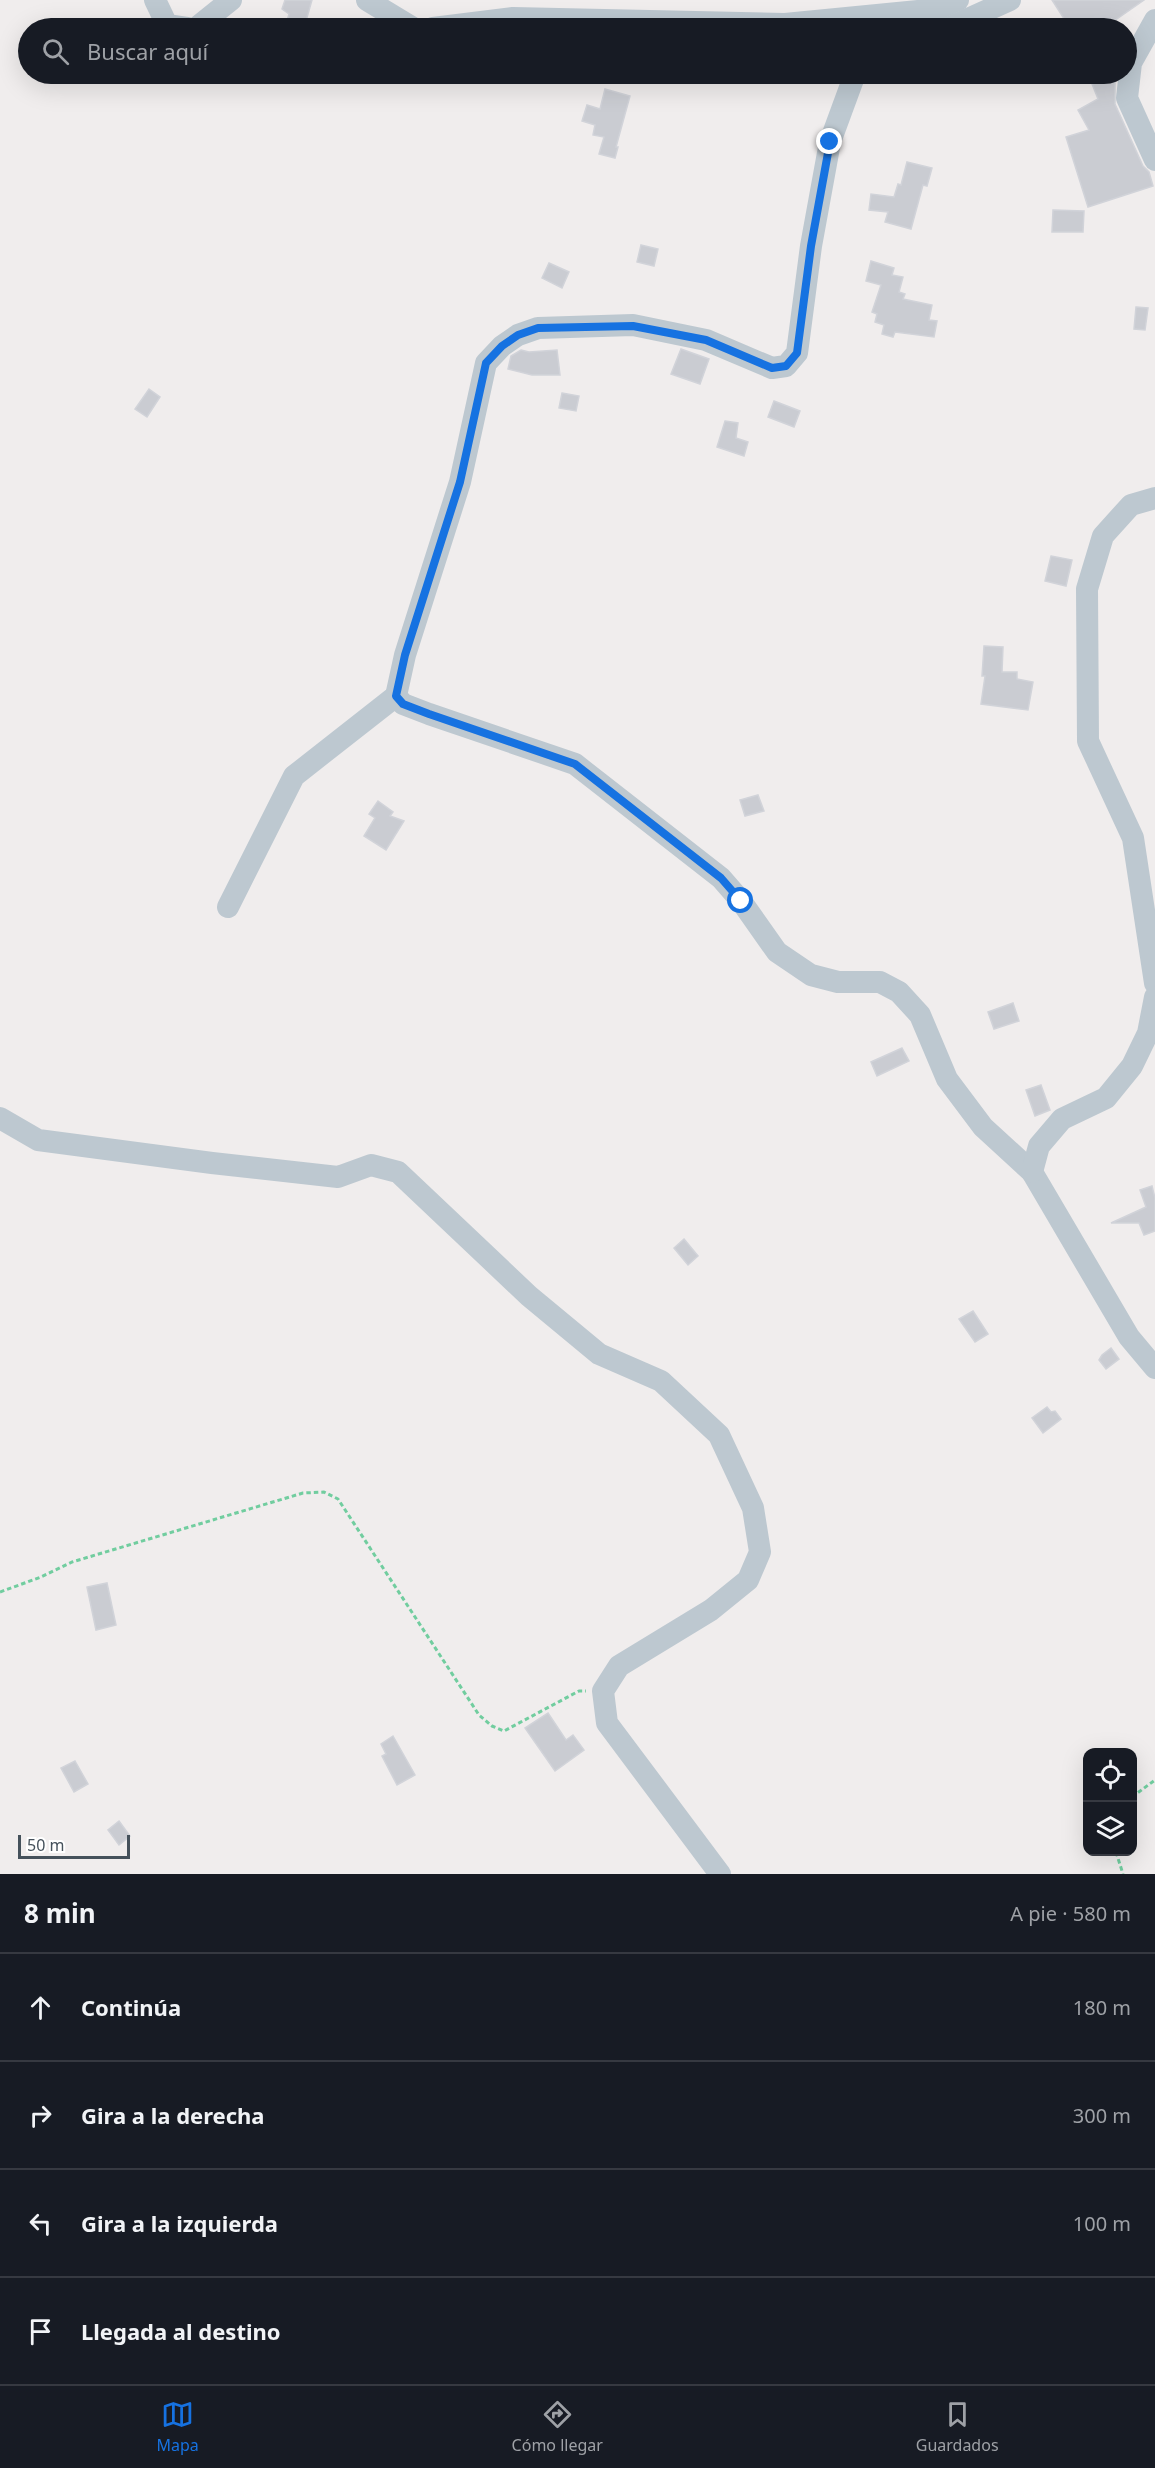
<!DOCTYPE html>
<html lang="es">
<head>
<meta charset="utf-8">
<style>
  body { margin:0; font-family:"Noto Sans",sans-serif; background:#20242c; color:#f1f3f6 }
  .controls { position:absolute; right:18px; bottom:18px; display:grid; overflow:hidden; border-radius:12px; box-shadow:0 6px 24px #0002 }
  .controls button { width:54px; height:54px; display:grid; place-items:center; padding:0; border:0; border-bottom:2px solid #363941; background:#171b24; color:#f1f3f6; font:30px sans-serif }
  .scale { position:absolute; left:18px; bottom:15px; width:112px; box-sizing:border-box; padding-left:6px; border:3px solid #45515b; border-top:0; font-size:16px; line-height:21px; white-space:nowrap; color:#45515b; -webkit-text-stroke:4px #fff; paint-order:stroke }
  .stop { position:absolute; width:18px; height:18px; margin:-14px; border:4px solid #1672e1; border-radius:50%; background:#fff }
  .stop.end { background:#1672e1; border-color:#fff; box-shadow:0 2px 6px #0008 }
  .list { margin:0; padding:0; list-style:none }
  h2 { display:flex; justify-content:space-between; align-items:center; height:78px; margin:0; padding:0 24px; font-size:26px }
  h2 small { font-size:20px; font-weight:400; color:#9ea1a6 }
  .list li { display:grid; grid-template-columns:39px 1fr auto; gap:18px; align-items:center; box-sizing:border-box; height:108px; padding:0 24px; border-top:2px solid #363941 }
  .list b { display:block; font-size:22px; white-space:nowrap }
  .list em { font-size:20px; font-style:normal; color:#9ea1a6 }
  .icon { flex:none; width:33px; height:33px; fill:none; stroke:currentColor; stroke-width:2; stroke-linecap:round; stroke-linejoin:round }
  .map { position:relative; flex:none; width:1155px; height:1874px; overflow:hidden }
  .search { position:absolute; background:#171b24; box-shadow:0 6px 24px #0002; left:18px; right:18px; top:18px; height:66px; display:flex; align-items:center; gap:15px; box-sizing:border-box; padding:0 21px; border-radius:33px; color:#9ea1a6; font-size:22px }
  .sheet { height:510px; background:#171b24 }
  nav { display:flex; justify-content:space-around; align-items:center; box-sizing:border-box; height:84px; border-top:2px solid #363941; background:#171b24; font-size:16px; color:#9ea1a6 }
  nav a { display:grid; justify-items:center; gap:3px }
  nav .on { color:#1672e1 }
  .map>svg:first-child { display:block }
</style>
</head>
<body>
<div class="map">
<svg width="1155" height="1874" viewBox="0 0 1155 1874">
  <rect width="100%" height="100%" fill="#f0eded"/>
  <!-- building -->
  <g fill="#caccd2" stroke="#d1d3d9" stroke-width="1.5">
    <path d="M285,0H312L304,28H285L289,14L282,9Z"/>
    <path d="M1052,0H1144L1114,21L1116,24L1108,28H1070Z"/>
    <path d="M1113,76L1115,82V104L1143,166L1149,172L1153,186L1088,207L1066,137L1089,130L1078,110L1098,99L1092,84Z"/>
    <path d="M605,89L630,96L616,147H618L615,158L599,154L604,137L593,135L595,125L582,121L587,105L600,109Z"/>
    <path d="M907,162L932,168L927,186L923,185L911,229L885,222L888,212L869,210L871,194L894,197L898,184L901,185Z"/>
    <path d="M1053,210L1084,211L1083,232H1052Z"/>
    <path d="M641,245L658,249L654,266L637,262Z"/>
    <path d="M871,261L894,268L892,275L903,277L899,292L905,294L903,299L932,305L929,320L937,321L934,337L895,332L893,337L882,334L884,325L875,322L877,314L872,312L881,285L866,281Z"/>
    <path d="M549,263L569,272L562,288L542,278Z"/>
    <path d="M1136,307L1148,308L1145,330L1134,329Z"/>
    <path d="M681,349L709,359L700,384L671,374Z"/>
    <path d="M521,350L529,352L557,350L560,375H532L508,369L511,356Z"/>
    <path d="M149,389L160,397L147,417L135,409Z"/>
    <path d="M562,393L579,396L576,411L559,408Z"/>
    <path d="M774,401L800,411L794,427L768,417Z"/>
    <path d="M725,421L738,423L736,438L748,442L744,456L717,447Z"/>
    <path d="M1051,556L1072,560L1066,586L1045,581Z"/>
    <path d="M984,646L1003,647L1002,672H1017V679L1033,682L1028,710L981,704L985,676H982Z"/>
    <path d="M758,795L764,811L745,816L740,800Z"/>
    <path d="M378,801L393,812L390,816L404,821L386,850L364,836L375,818L369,814Z"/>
    <path d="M1013,1003L1019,1021L994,1029L988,1012Z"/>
    <path d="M902,1048L909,1061L877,1076L871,1062Z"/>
    <path d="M1041,1085L1050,1110L1035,1116L1026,1090Z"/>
    <path d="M1152,1186L1155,1198V1231L1144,1235L1139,1223H1111L1146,1207L1140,1190Z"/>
    <path d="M684,1239L698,1256L688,1265L674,1248Z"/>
    <path d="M973,1311L988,1334L975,1342L959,1319Z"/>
    <path d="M1111,1348L1119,1359L1106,1369L1099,1360L1102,1355Z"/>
    <path d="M1047,1407L1051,1412L1055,1411L1061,1419L1043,1433L1032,1418Z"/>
    <path d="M107,1583L116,1625L96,1630L87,1587Z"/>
    <path d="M548,1713L566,1740L573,1735L584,1750L555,1771L525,1728Z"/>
    <path d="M393,1736L415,1775L397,1785L382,1756L386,1754L381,1744Z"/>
    <path d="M75,1761L88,1784L74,1792L61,1768Z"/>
    <path d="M119,1821L130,1836L119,1845L108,1830Z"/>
  </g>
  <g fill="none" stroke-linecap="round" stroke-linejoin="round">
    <!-- path -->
    <g stroke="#71cd9f" stroke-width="3" stroke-dasharray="4.5 3" stroke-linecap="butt">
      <path d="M0,1592L41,1577L72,1562L303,1493L324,1492L338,1499L479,1715L492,1726L504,1731L579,1691H586"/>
      <path d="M1132,1797L1155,1780"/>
      <path d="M1116,1852L1123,1874"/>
    </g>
    <!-- minor -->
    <g stroke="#bdc8d0" stroke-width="22">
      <path d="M155,0L167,25L187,28"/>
      <path d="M367,0L413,28"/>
      <path d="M1155,20L1131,63L1127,98L1155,160"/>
      <path d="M196,28L231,0"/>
      <path d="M433,28L513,18L785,24L938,9L958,0"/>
      <path d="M948,28L1010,0"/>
      <path d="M855,74L830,142L811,246L797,353L786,366L772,368L706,340L633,325L538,328L518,335L502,346L486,363L460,482L405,655L396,696L403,704L429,714L575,764L721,878L741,901L777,952L811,975L838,982H880L899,992L920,1015L947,1079L983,1127L1032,1172L1129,1337L1155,1368"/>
      <path d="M1155,498L1131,505L1103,536L1087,589L1088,741L1133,838L1155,983"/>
      <path d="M228,907L294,776L396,696"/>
      <path d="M0,1118L38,1140L212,1163L338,1177L371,1165L398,1172L529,1296L599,1354L661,1381L719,1435L753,1508L760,1552L748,1580L711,1610L619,1666L603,1691L607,1723L720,1874"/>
      <path d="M1032,1172L1039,1146L1062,1119L1106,1098L1132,1066L1148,1033L1155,997"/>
    </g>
  </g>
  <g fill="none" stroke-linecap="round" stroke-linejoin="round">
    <!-- route -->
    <path stroke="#1672e1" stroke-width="8" d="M741,901L721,878L575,764L429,714L403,704L396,696L405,655L460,482L486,363L502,346L518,335L538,328L633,326L706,340L772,368L786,366L797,353L811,246L830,142"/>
  </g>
</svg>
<div class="controls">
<button><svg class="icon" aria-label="locate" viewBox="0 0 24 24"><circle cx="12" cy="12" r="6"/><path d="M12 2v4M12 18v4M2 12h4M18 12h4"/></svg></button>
<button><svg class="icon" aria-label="layers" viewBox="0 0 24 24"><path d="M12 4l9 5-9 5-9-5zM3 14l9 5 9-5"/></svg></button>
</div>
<div class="scale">50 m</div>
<div class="stop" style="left:741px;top:901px"></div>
<div class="stop end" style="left:830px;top:142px"></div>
<div class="search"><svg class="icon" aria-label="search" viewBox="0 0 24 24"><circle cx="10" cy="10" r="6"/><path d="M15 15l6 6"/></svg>Buscar aquí</div>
</div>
<section class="sheet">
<h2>8 min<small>A pie · 580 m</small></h2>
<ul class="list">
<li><svg class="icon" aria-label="ahead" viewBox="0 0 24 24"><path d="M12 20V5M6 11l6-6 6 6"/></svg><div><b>Continúa</b></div><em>180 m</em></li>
<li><svg class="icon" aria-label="right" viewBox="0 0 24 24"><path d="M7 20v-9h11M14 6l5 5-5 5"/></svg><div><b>Gira a la derecha</b></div><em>300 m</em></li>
<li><svg class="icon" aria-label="left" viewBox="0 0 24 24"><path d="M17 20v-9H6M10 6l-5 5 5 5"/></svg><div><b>Gira a la izquierda</b></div><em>100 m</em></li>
<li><svg class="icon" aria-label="arrive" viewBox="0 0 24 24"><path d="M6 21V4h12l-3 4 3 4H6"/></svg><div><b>Llegada al destino</b></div></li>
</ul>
</section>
<nav>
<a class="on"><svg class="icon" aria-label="map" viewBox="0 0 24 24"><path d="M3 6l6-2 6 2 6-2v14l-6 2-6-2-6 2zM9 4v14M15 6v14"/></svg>Mapa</a>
<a><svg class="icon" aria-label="directions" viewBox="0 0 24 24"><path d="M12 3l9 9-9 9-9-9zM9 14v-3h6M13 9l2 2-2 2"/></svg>Cómo llegar</a>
<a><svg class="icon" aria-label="saved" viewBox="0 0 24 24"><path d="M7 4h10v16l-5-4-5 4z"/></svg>Guardados</a>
</nav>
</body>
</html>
